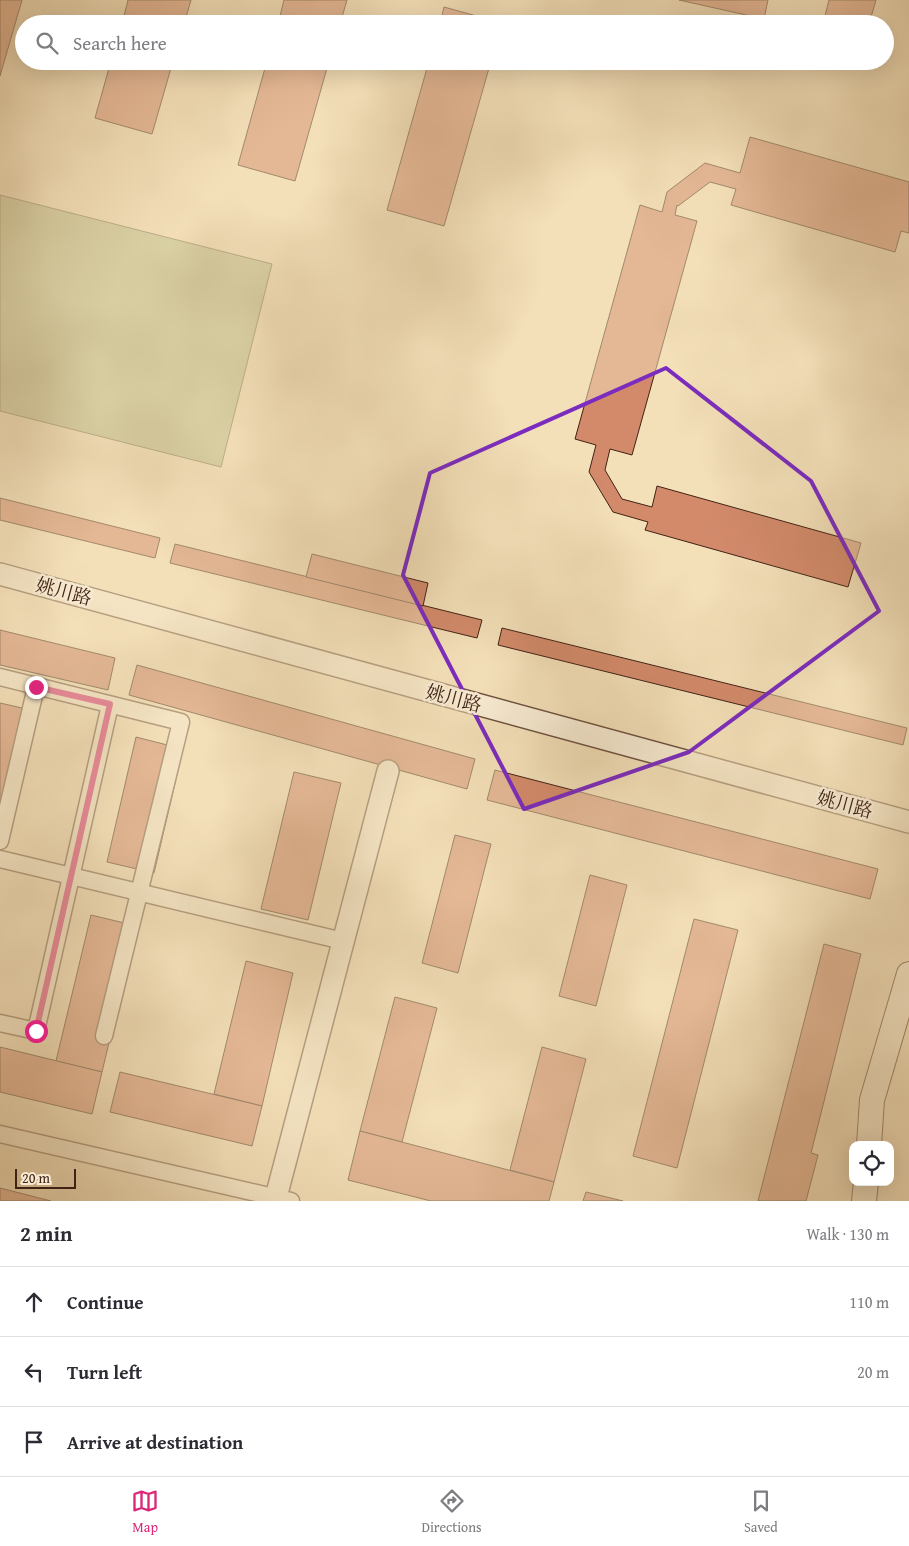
<!DOCTYPE html>
<html lang="en">
<head>
<meta charset="utf-8">
<style>
  body { margin:0; font-family:"Gentium Book Plus","Noto Serif SC",serif; background:#f7f7f7; color:#2b2b33 }
  .controls { position:absolute; right:15px; bottom:15px; display:grid; overflow:hidden; border-radius:10px; box-shadow:0 5px 20px #0002 }
  .controls button { width:45px; height:45px; display:grid; place-items:center; padding:0; border:0; border-bottom:1px solid #e1e1e2; background:#fff; color:#2b2b33; font:25px sans-serif }
  .scale { position:absolute; left:15px; bottom:12px; width:61px; box-sizing:border-box; padding-left:5px; border:2px solid #402315; border-top:0; font-size:14px; line-height:18px; white-space:nowrap; color:#402315; -webkit-text-stroke:4px #f7ead1; paint-order:stroke }
  .stop { position:absolute; width:15px; height:15px; margin:-11px; border:4px solid #db2777; border-radius:50%; background:#fff }
  .stop.end { background:#db2777; border-color:#fff; box-shadow:0 1px 5px #0008 }
  .list { margin:0; padding:0; list-style:none }
  h2 { display:flex; justify-content:space-between; align-items:center; height:65px; margin:0; padding:0 20px; font-size:21px }
  h2 small { font-size:16px; font-weight:400; color:#7c7c81 }
  .list li { display:grid; grid-template-columns:32px 1fr auto; gap:15px; align-items:center; box-sizing:border-box; height:70px; padding:0 20px; border-top:1px solid #e1e1e2 }
  .list b { display:block; font-size:19px; white-space:nowrap }
  .list em { font-size:16px; font-style:normal; color:#7c7c81 }
  .icon { flex:none; width:28px; height:28px; fill:none; stroke:currentColor; stroke-width:2; stroke-linecap:round; stroke-linejoin:round }
  .map { position:relative; flex:none; width:909px; height:1201px; overflow:hidden }
  .search { position:absolute; background:#fff; box-shadow:0 5px 20px #0002; left:15px; right:15px; top:15px; height:55px; display:flex; align-items:center; gap:12px; box-sizing:border-box; padding:0 18px; border-radius:28px; color:#7c7c81; font-size:19px }
  .sheet { height:275px; background:#fff }
  nav { display:flex; justify-content:space-around; align-items:center; box-sizing:border-box; height:70px; border-top:1px solid #e1e1e2; background:#fff; font-size:14px; color:#7c7c81 }
  nav a { display:grid; justify-items:center; gap:2px }
  nav .on { color:#db2777 }
  .map>svg:first-child { display:block }
</style>
</head>
<body>
<div class="map">
<svg width="909" height="1201" viewBox="0 0 909 1201">
  <rect width="100%" height="100%" fill="#f3dfb8"/>
  <filter id="stains"><feTurbulence type="fractalNoise" baseFrequency=".004" numOctaves="4"/><feColorMatrix values="0 0 0 0 .2 0 0 0 0 .09 0 0 0 0 .02 0 0 0 .5 -.17"/></filter>
  <radialGradient id="worn" r=".72"><stop offset=".6" stop-color="#630" stop-opacity="0"/><stop offset="1" stop-color="#630" stop-opacity=".3"/></radialGradient>
  <!-- green -->
  <path fill="#bdc18e" stroke="#7e7252" d="M0,195L272,264L221,467L0,411Z"/>
  <!-- building -->
  <g fill="#d28a6b" stroke="#402315">
    <path d="M0,0H22L0,76Z"/>
    <path d="M128,0H191L184,24H122Z"/>
    <path d="M284,0H347L340,24H278Z"/>
    <path d="M679,0H768L764,19Z"/>
    <path d="M829,0H876L869,24H823Z"/>
    <path d="M444,7L502,23V24H440Z"/>
    <path d="M111,61H173L152,134L95,118Z"/>
    <path d="M267,61H329L295,181L238,165Z"/>
    <path d="M429,61H491L444,226L387,210Z"/>
    <path d="M750,137L909,182V233L901,231L895,252L731,205L736,189L710,182L678,206L677,205L675,215L697,221L632,455L610,449L605,470L622,499L652,507L657,486L861,543L848,587L645,530L648,522L613,512L589,472L596,445L575,439L640,205L662,212L667,192L705,163L740,173Z"/>
    <path d="M0,498L160,538L155,558L0,520Z"/>
    <path d="M175,544L482,620L477,638L170,563Z"/>
    <path d="M312,554L428,583L423,606L306,577Z"/>
    <path d="M502,628L907,728L903,745L498,645Z"/>
    <path d="M0,630L115,658L108,690L0,665Z"/>
    <path d="M137,665L475,759L467,789L129,695Z"/>
    <path d="M0,703L35,711L0,839Z"/>
    <path d="M136,737L183,749L154,873L107,862Z"/>
    <path d="M495,770L878,869L870,899L487,800Z"/>
    <path d="M294,772L341,783L308,920L261,909Z"/>
    <path d="M455,835L491,844L458,973L422,963Z"/>
    <path d="M590,875L627,885L596,1006L559,996Z"/>
    <path d="M91,915L137,926L102,1072L56,1061Z"/>
    <path d="M694,919L738,930L677,1168L633,1156Z"/>
    <path d="M824,944L861,954L811,1153L818,1155L806,1201H758Z"/>
    <path d="M246,961L293,973L262,1106L214,1094Z"/>
    <path d="M395,997L437,1008L402,1142L360,1131Z"/>
    <path d="M0,1047L102,1072L92,1114L0,1092Z"/>
    <path d="M542,1047L586,1059L554,1182L510,1170Z"/>
    <path d="M120,1072L262,1106L252,1146L110,1112Z"/>
    <path d="M360,1131L554,1182L549,1201H431L348,1180Z"/>
    <path d="M0,1188L51,1201H0Z"/>
    <path d="M586,1192L623,1201H583Z"/>
  </g>
  <g fill="none" stroke-linecap="round" stroke-linejoin="round">
    <defs>
      <g id="minor">
        <path d="M0,677L181,722L104,1036"/>
        <path d="M0,841L36,687"/>
        <path d="M0,859L343,941"/>
        <path d="M0,1023L36,1031L110,705"/>
        <path d="M0,1134L291,1201"/>
      </g>
      <g id="tertiary">
        <path d="M0,574L909,822"/>
        <path d="M275,1201L388,771"/>
      </g>
      <g id="secondary">
        <path d="M869,1145L872,1100L909,974"/>
        <path d="M864,1201L866,1182"/>
      </g>
    </defs>
    <!-- minor casing -->
    <use href="#minor" stroke="#6d523e" stroke-width="19"/>
    <!-- tertiary casing -->
    <use href="#tertiary" stroke="#6d523e" stroke-width="24"/>
    <!-- secondary casing -->
    <use href="#secondary" stroke="#402315" stroke-width="26"/>
    <!-- minor -->
    <use href="#minor" stroke="#f7ead1" stroke-width="16"/>
    <!-- tertiary -->
    <use href="#tertiary" stroke="#f7ead1" stroke-width="21"/>
    <!-- secondary -->
    <use href="#secondary" stroke="#f7ead1" stroke-width="24"/>
  </g>
  <g fill="none" stroke-linecap="round" stroke-linejoin="round">
    <!-- route -->
    <path stroke="#db2777" stroke-width="6" d="M36,687L110,704L36,1031"/>
  </g>
  <!-- marked area -->
  <path d="M0 0H909V1201H0ZM666,368L811,481L879,611L689,752L524,809L403,575L430,473Z" fill="#f3dfb8" fill-opacity=".55" fill-rule="evenodd"/>
  <path fill="none" stroke="#7b2cbf" stroke-width="4" stroke-linejoin="round" d="M666,368L811,481L879,611L689,752L524,809L403,575L430,473Z"/>
  <g text-anchor="middle" dominant-baseline="central" stroke-width="5" stroke-linejoin="round" paint-order="stroke">
    <!-- street labels -->
    <g font-size="19" fill="#402315" stroke="#f7ead1">
      <text transform="translate(64 591) rotate(15)">姚川路</text>
      <text transform="translate(454 698) rotate(15)">姚川路</text>
      <text transform="translate(845 804) rotate(15)">姚川路</text>
    </g>
  </g>
  <rect width="100%" height="100%" filter="url(#stains)"/>
  <rect width="100%" height="100%" fill="url(#worn)"/>
</svg>
<div class="controls">
<button><svg class="icon" aria-label="locate" viewBox="0 0 24 24"><circle cx="12" cy="12" r="6"/><path d="M12 2v4M12 18v4M2 12h4M18 12h4"/></svg></button>
</div>
<div class="scale">20 m</div>
<div class="stop" style="left:36px;top:1031px"></div>
<div class="stop end" style="left:36px;top:687px"></div>
<div class="search"><svg class="icon" aria-label="search" viewBox="0 0 24 24"><circle cx="10" cy="10" r="6"/><path d="M15 15l6 6"/></svg>Search here</div>
</div>
<section class="sheet">
<h2>2 min<small>Walk · 130 m</small></h2>
<ul class="list">
<li><svg class="icon" aria-label="ahead" viewBox="0 0 24 24"><path d="M12 20V5M6 11l6-6 6 6"/></svg><div><b>Continue</b></div><em>110 m</em></li>
<li><svg class="icon" aria-label="left" viewBox="0 0 24 24"><path d="M17 20v-9H6M10 6l-5 5 5 5"/></svg><div><b>Turn left</b></div><em>20 m</em></li>
<li><svg class="icon" aria-label="arrive" viewBox="0 0 24 24"><path d="M6 21V4h12l-3 4 3 4H6"/></svg><div><b>Arrive at destination</b></div></li>
</ul>
</section>
<nav>
<a class="on"><svg class="icon" aria-label="map" viewBox="0 0 24 24"><path d="M3 6l6-2 6 2 6-2v14l-6 2-6-2-6 2zM9 4v14M15 6v14"/></svg>Map</a>
<a><svg class="icon" aria-label="directions" viewBox="0 0 24 24"><path d="M12 3l9 9-9 9-9-9zM9 14v-3h6M13 9l2 2-2 2"/></svg>Directions</a>
<a><svg class="icon" aria-label="saved" viewBox="0 0 24 24"><path d="M7 4h10v16l-5-4-5 4z"/></svg>Saved</a>
</nav>
</body>
</html>
